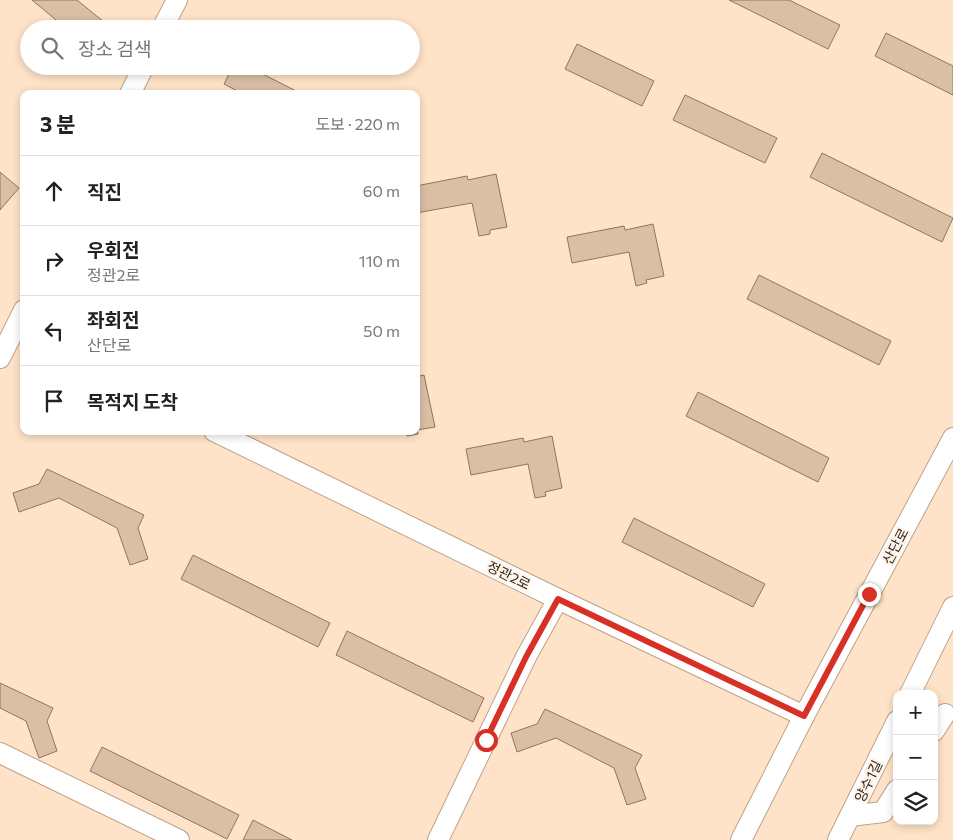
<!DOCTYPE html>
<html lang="ko">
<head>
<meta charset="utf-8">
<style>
  body { margin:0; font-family:Commissioner,"Noto Sans KR",sans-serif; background:#f2f2f2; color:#222 }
  .controls { position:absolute; right:15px; bottom:15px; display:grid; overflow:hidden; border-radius:10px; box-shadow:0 2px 8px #0003 }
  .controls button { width:45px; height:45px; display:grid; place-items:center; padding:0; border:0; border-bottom:1px solid #e0e0e0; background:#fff; color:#222; font:25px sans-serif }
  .stop { position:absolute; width:15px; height:15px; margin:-11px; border:4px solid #d93025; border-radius:50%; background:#fff }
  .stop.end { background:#d93025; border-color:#fff; box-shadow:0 1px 5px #0008 }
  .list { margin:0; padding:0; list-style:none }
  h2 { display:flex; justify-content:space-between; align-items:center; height:65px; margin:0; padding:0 20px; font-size:21px }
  h2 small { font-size:16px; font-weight:400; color:#767676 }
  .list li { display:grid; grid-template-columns:32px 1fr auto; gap:15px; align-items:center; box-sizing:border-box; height:70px; padding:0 20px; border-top:1px solid #e0e0e0 }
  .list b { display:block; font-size:19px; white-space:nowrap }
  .list p { margin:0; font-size:16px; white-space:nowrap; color:#767676 }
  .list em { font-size:16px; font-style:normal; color:#767676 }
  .icon { flex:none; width:28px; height:28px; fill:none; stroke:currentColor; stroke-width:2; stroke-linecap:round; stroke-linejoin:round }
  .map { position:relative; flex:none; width:953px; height:840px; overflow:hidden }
  .search { position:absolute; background:#fff; box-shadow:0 2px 8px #0003; left:20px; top:20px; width:400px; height:55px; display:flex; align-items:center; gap:12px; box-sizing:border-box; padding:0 18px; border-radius:28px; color:#767676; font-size:19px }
  .panel { position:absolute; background:#fff; box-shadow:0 2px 8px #0003; left:20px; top:90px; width:400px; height:345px; border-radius:10px }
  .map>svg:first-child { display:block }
</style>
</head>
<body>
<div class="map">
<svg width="953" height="840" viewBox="0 0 953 840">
  <rect width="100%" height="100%" fill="#ffe3c8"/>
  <!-- building -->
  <g fill="#dabfa5" stroke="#8e765d">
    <path d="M32,0H77L104,22L99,29H67Z"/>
    <path d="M729,0H789L840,25L828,49Z"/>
    <path d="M886,33L953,66V95L875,56Z"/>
    <path d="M577,44L654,81L642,106L565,69Z"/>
    <path d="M233,66H247L302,94H243L224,84Z"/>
    <path d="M685,95L777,138L765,163L673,120Z"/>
    <path d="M822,153L953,218L942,242L810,177Z"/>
    <path d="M0,172L19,188L0,210Z"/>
    <path d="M496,174L507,227L490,230V234L479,236L472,203L416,213V186L467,176L468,180Z"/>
    <path d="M653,224L664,276L646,280L647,283L636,286L629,252L572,263L567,237L624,226L625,230Z"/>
    <path d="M759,275L891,341L879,365L747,299Z"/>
    <path d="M424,375L435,427L417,430L418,434L407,436L406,431H416V377Z"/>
    <path d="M698,392L829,458L818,482L686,416Z"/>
    <path d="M552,436L562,488L545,492L546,496L535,498L528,464L471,475L466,449L523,438L524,442Z"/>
    <path d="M47,469L144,515L138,528L148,559L130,565L117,528L59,498L19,512L13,493L39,484Z"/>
    <path d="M634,518L765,584L753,607L622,542Z"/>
    <path d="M193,555L330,623L318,647L181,579Z"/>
    <path d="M347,631L484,698L473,722L336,655Z"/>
    <path d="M0,683L53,708L47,721L57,751L39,758L26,721L0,708Z"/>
    <path d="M545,709L642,755L635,768L646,799L627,805L614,768L556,738L517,752L511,733L537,724Z"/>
    <path d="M102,747L239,815L227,839L90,771Z"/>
    <path d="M253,820L292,840H243Z"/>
  </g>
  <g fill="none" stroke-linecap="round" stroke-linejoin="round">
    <defs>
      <g id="minor">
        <path d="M162,29L177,0"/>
        <path d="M130,94L144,66"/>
        <path d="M0,358L24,310"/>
        <path d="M214,431L558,599L804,716"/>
        <path d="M910,694L953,607"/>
        <path d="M934,731L945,714"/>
        <path d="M0,753L179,840"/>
        <path d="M850,816L883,812L897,790"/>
        <path d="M438,840L526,657L558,599"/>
        <path d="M741,840L804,716L953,438"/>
        <path d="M838,840L897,721"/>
      </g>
    </defs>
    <!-- minor casing -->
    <use href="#minor" stroke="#bda389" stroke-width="22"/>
    <!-- minor -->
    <use href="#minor" stroke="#fff" stroke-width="20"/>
  </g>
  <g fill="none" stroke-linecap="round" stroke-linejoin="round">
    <!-- route -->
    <path stroke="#d93025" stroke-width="6" d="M486,740L526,657L558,599L804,716L869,594"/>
  </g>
  <g text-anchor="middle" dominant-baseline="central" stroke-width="4.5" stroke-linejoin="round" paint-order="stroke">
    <!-- street labels -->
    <g font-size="14" fill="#30251b" stroke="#fff4e9">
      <text transform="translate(895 546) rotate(-62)">산단로</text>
      <text transform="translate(509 575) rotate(26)">정관2로</text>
      <text transform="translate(868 781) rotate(-64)">양수1길</text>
    </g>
  </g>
</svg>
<div class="controls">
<button>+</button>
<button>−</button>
<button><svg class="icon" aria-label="layers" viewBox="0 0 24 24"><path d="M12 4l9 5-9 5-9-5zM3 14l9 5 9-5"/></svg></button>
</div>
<div class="stop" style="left:486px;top:740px"></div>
<div class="stop end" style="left:869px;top:594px"></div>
<div class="search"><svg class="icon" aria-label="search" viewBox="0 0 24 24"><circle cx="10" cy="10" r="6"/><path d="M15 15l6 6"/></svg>장소 검색</div>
<section class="panel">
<h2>3 분<small>도보 · 220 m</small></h2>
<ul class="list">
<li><svg class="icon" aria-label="ahead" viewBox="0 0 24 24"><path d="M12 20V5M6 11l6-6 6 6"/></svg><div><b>직진</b></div><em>60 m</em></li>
<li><svg class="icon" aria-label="right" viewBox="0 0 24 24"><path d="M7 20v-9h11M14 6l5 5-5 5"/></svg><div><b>우회전</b><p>정관2로</p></div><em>110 m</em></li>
<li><svg class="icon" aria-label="left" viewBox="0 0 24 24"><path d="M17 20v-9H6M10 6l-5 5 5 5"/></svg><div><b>좌회전</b><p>산단로</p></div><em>50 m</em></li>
<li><svg class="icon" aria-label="arrive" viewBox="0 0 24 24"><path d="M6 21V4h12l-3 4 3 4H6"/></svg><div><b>목적지 도착</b></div></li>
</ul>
</section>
</div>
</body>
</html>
